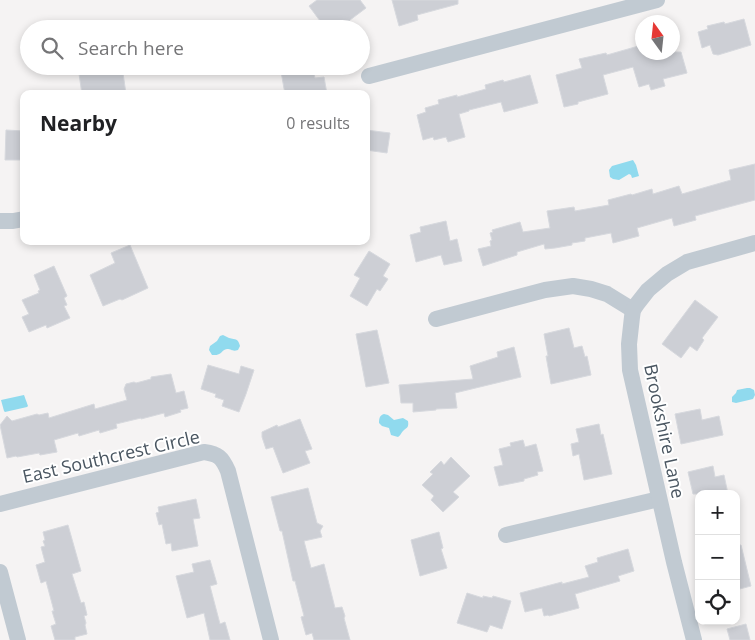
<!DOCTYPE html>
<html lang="en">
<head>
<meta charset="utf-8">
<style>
  body { margin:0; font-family:"Open Sans",sans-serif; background:#f6f6f6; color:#202124 }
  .controls { position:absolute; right:15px; bottom:15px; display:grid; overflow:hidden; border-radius:10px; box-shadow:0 2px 8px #0003 }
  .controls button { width:45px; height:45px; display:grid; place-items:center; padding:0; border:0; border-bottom:1px solid #e0e0e0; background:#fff; color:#202124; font:25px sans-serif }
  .compass { position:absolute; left:635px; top:15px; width:45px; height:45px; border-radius:50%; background:#fff; box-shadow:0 2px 8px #0003; rotate:345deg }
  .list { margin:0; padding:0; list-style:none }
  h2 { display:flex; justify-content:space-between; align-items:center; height:65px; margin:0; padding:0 20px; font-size:21px }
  h2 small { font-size:16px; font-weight:400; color:#757577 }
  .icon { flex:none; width:28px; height:28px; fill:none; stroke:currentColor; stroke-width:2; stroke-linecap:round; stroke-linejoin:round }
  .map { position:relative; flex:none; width:755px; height:640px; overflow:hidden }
  .search { position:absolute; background:#fff; box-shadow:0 2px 8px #0003; left:20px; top:20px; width:350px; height:55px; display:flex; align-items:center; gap:12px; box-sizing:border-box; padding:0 18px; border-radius:28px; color:#757577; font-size:19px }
  .panel { position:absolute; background:#fff; box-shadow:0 2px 8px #0003; left:20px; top:90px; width:350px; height:155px; border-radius:10px }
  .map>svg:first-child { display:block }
</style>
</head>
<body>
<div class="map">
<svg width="755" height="640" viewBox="0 0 755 640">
  <rect width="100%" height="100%" fill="#f5f3f3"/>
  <!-- water -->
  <g fill="#90daee">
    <path d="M633,160L636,165L639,176L632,178L631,175L629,174L619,180L613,179L610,177L609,170L612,166Z"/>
    <path d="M223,335C225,336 227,337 229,338C236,340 238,338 240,346L238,350C232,352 232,349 227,349C221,350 222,356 212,355L209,350L210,346L217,341L220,336Z"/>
    <path d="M747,388H750L754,390L755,395L753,399L736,403L732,402V397L736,393L737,390Z"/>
    <path d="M24,395L28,406L27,407L5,412L4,411L1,400Z"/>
    <path d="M384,414L388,415L394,420L403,418L408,421C409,428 407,427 403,431C401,433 401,435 398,437L391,435L389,428L382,426L379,423C379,418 380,415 384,414Z"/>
  </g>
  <!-- building -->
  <g fill="#cdcfd5" stroke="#d7d9de">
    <path d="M317,0H360L366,8L338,29H326L309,6Z"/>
    <path d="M392,0H458V4L417,15L418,20L399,26Z"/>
    <path d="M744,19L751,45L718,55L713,54L710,45L702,48L698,32L708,29L707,26L724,22L725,24Z"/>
    <path d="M642,45V52H681L687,73L663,79L665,86L651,90L649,84L639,87L633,67L603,75L608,94L578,102V104L564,107L556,75L582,68L579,59L606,53L607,55Z"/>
    <path d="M84,66H122L126,94H82L78,67Z"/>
    <path d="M280,66H312L315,78L324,77L327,94H285Z"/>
    <path d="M530,75L538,103L504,112L501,102L469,110V111L459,114L465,137L448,142L446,137L434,140L433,137L423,140L417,115L426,112L425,108L439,104L438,100L457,95V97L486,89L485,85L503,80L504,82Z"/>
    <path d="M6,130L24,131V160H5Z"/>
    <path d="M366,130L390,133L387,153L366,150Z"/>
    <path d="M755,164V200L695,216L696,220L674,226L672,218L637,228L639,236L613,243L611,233L585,238V241L572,243V245L555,248L545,249L544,244L517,252V255L483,266L478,249L491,246L490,241L492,240L490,233L493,232L492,230L520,222L523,232L550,228L547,211L574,207L575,211L609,205L608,200L631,194L632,195L652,189L653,194L679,186L682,194L731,180L729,170Z"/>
    <path d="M446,221L450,241L457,239L462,261L444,265L441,255L416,262L410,235L421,232L420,227Z"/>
    <path d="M130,245L148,288L122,300L120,299L103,306L90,275L115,263L111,253Z"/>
    <path d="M369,251L390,264L383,276L388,279L380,291L377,289L367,306L350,296L360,278L354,275Z"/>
    <path d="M54,266L67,296L64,298L67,305L64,306L70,318L47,328L46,325L29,332L22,317L29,314L22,300L39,293L38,291L40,290L34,275Z"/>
    <path d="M695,300L718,317L702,338L704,340L697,351L690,346L681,358L662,344Z"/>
    <path d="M569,328L574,348L582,346L585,357L587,356L591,375L551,384L546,356H548L544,334Z"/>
    <path d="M377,330L389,383L366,387L356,334Z"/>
    <path d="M514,347L521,377L455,393L457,408L436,409V410L413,412V403H401L399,385L473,379L470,366L498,357L497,352Z"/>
    <path d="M208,365L239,374L241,366L254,370L246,394L239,412L222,406L224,400L215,397L216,394L201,389Z"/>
    <path d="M171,374L176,393L184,391L188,408L180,410L181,412L165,417L164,413L141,419V418L116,424L117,428L100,433L99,430L79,436L78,433L54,440L57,452L40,455L39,453L17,457L16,456L7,458L0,425L7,416L12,421L37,414L39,415L48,413L49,418L94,404L95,409L127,400L124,389L126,384L134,382L136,383L151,379V377Z"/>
    <path d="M700,409L702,420L719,416L723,435L681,444L675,414Z"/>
    <path d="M300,419L312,449L305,451L310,463L283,473L273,447L266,449L262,437V432L277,425L278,427Z"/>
    <path d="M599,424L601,435L603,434L612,474L584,480L579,454L573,456L571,444L579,442L576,429Z"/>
    <path d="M523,440L525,447L536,444L543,471L537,472L538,475L524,479V481L499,486L494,467L503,465L499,449L511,446L510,443Z"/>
    <path d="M451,457L470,476L453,492L459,497L443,512L431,500L434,496L422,485L433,474L430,472L441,461L444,465Z"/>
    <path d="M713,466L715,477L724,475L728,494H693L688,472Z"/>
    <path d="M308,488L317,523L323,526L320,531L322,537L304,541L311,568L324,564L335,608L342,607L345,616L344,618L350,640H314L312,633L306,635L301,617L304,616L295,581H293L282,531H280L271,497Z"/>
    <path d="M196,499L200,518L193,519L198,546L172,551L171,543L166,544L162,524L159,525L156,513L159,512L158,507Z"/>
    <path d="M68,525L81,571L72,574L81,603L84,602L87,615L84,616L86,623L85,625L87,634L75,637V640H55L51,626L56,624L52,611H54L46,581L41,583L36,565L45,562L41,547L45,546L43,541L45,540L43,532Z"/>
    <path d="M439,532L443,548L441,549L447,568L420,576L411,540Z"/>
    <path d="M736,545H741L751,586L736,590Z"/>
    <path d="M628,549L634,571L618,576L620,581L575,594L579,608L549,616L548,615L544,616L542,608L525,612L520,593L562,582V584L589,577L585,566L598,562L597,558Z"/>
    <path d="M210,560L217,584L210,586L220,624L225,622L230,640H210L204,613L187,618L176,576L194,572L192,564Z"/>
    <path d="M467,593L483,598V596L492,598L493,596L511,601L502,629L490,625L487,632L457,623Z"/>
    <path d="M746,624L750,640H730L727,629Z"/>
  </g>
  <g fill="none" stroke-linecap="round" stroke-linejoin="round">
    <!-- street -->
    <g stroke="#c1cad2" stroke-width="16">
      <path d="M369,76L657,0"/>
      <path d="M0,221H13L24,219"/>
      <path d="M436,319L545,290L573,286L591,289L607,294L633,310"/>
      <path d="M0,504L204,452C218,454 222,457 228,471L271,640"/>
      <path d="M506,535L659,499"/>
      <path d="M0,572L18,640"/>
      <path d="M694,640L674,562L630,370L629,344L632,317L633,310L637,304L648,290L667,274L687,262L755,243"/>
    </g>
  </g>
  <g text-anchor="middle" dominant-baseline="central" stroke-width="4" stroke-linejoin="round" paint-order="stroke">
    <!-- street labels -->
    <g font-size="18" fill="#4a5661" stroke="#fff">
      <text transform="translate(665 431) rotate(78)">Brookshire Lane</text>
      <text transform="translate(111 456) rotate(-13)">East Southcrest Circle</text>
    </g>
  </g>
</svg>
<div class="controls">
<button>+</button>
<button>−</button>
<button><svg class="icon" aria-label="locate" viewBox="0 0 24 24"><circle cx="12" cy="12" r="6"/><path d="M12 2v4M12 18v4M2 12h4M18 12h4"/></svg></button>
</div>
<svg class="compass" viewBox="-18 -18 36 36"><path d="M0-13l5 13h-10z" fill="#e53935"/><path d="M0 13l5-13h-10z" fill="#757577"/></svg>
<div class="search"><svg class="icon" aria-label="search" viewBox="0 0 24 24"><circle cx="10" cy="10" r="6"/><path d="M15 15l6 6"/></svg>Search here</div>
<section class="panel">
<h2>Nearby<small>0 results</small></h2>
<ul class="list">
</ul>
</section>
</div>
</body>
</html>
